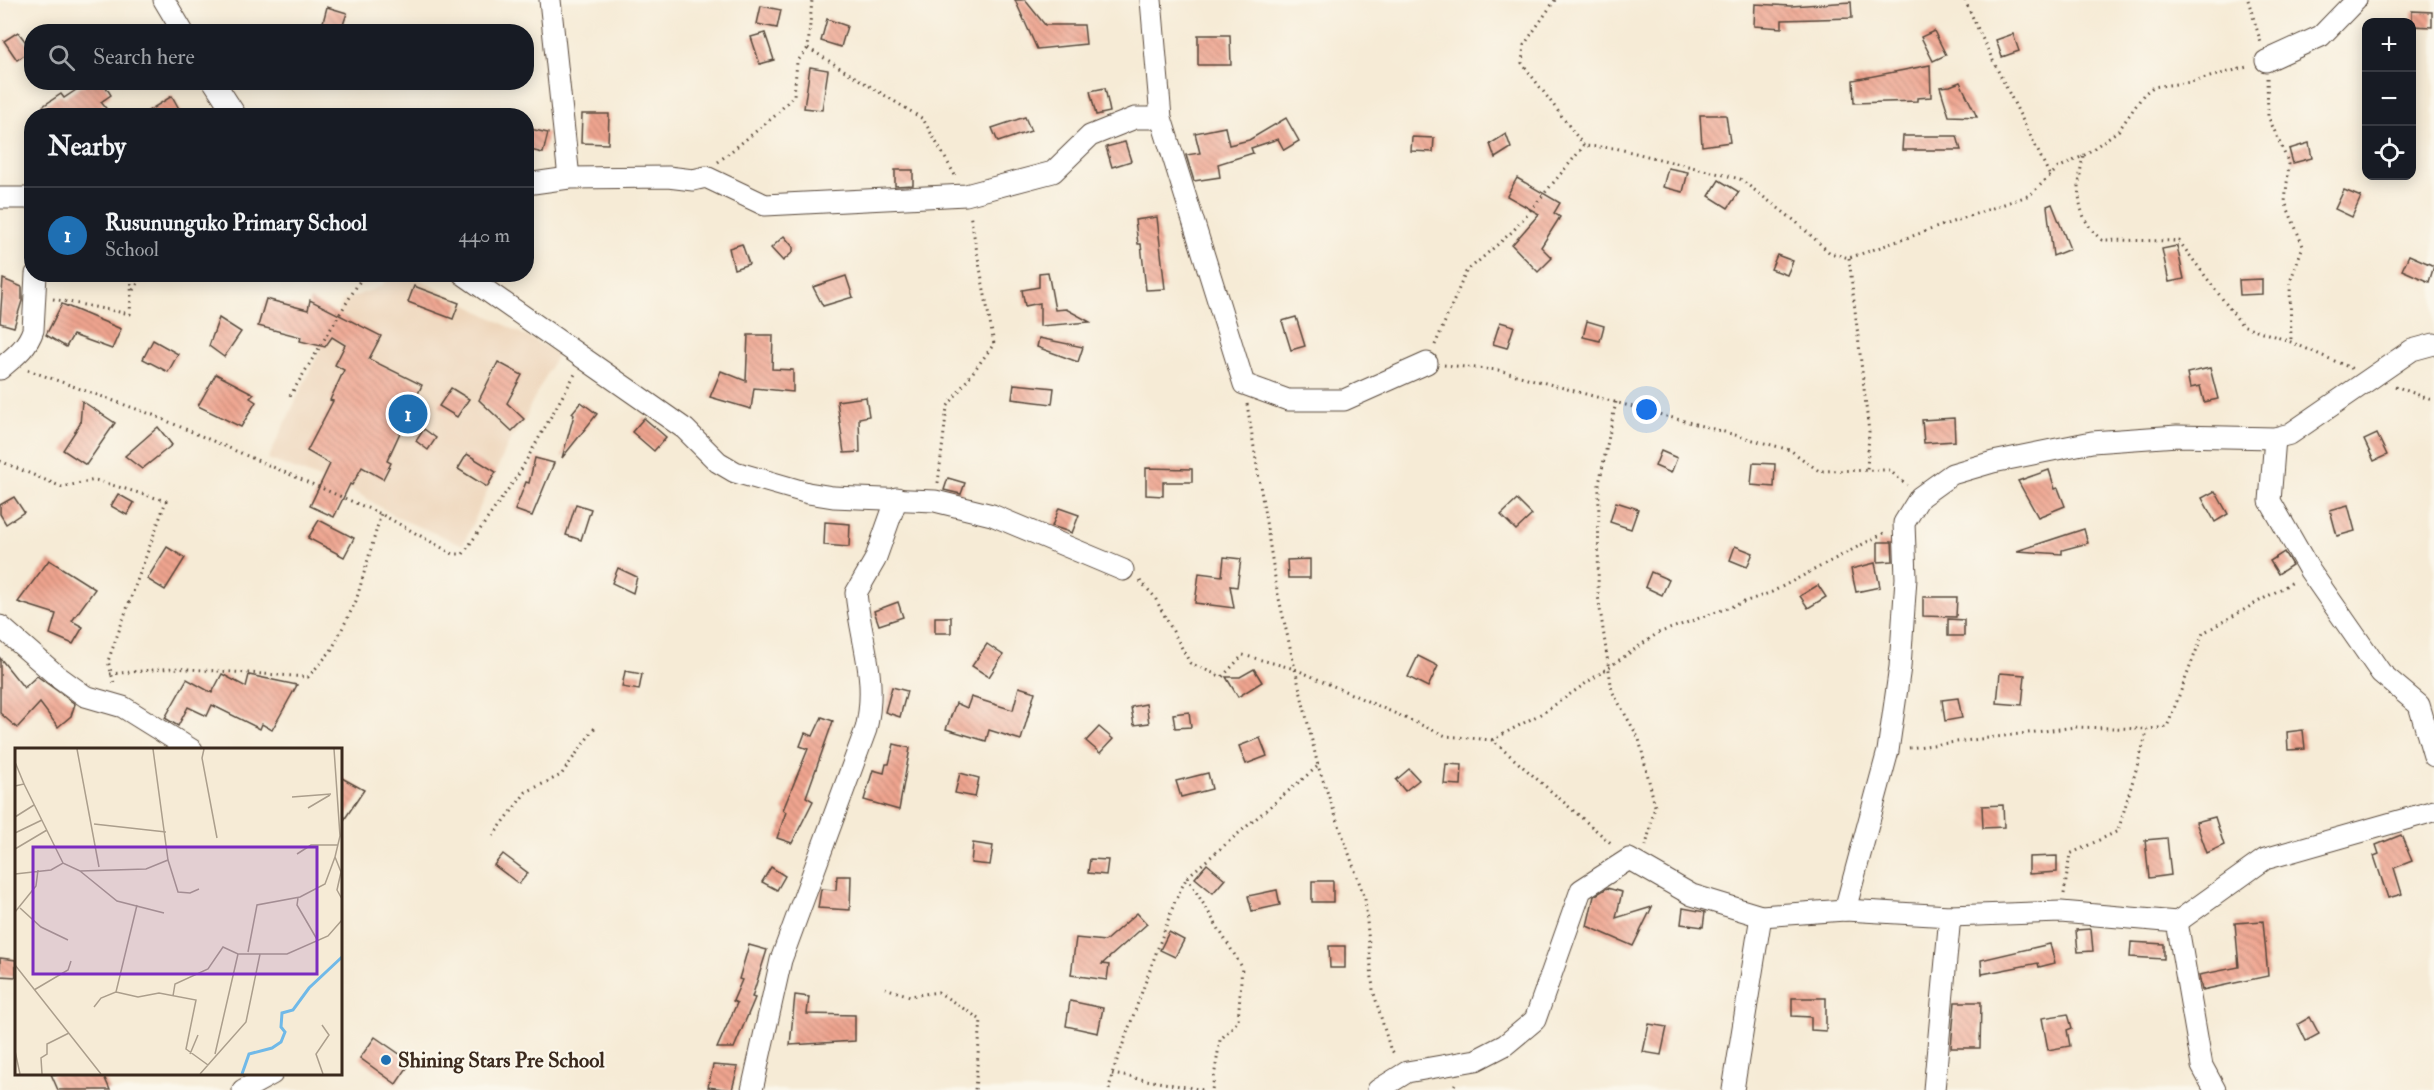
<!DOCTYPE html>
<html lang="en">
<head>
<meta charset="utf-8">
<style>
  body { margin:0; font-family:"IM FELL Double Pica",serif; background:#20242c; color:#f1f3f6 }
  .controls { position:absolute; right:18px; top:18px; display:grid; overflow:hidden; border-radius:12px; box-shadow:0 3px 15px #0003 }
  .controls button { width:54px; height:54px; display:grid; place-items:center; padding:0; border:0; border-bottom:2px solid #363941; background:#171b24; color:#f1f3f6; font:30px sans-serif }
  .you { position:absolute; left:1647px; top:410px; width:21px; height:21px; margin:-15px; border:4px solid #fff; border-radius:50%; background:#1a73e8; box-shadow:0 0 0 9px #1a73e833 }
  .badge { display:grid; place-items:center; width:39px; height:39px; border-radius:50%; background:#1f6fb2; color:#fff; font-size:20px; font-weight:700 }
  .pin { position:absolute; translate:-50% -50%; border:3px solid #fff; box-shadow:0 2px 6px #0006 }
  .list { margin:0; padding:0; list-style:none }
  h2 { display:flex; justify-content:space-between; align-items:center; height:78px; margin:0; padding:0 24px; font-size:26px }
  h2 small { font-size:20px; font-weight:400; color:#9ea1a6 }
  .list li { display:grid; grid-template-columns:39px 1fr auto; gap:18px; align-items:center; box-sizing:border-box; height:96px; padding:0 24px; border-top:2px solid #363941 }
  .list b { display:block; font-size:22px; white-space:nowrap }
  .list p { margin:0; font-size:20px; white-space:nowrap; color:#9ea1a6 }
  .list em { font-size:20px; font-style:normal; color:#9ea1a6 }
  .icon { flex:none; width:33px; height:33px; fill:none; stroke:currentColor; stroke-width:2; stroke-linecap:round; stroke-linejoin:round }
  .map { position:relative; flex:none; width:2434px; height:1090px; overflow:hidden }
  .search { position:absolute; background:#171b24; box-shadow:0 3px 15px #0003; left:24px; top:24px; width:510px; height:66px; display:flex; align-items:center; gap:15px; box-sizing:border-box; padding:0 21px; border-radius:24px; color:#9ea1a6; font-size:22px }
  .panel { position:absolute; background:#171b24; box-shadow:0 3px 15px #0003; left:24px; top:108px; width:510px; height:174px; border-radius:24px }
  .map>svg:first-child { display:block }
</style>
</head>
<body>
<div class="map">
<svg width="2434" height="1090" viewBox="0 0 2434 1090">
  <defs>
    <pattern id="building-back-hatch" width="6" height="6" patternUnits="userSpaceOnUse" patternTransform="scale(1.5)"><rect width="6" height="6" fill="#efa48f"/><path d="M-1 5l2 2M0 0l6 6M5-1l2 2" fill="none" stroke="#c38674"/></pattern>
  </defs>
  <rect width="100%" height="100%" fill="#fbf7ec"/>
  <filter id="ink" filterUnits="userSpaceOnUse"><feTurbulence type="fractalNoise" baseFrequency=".0167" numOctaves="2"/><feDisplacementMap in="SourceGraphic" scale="12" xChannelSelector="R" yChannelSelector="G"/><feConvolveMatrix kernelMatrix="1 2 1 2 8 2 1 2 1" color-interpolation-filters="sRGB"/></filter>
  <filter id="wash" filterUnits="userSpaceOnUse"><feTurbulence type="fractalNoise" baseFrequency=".008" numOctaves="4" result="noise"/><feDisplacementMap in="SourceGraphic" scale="24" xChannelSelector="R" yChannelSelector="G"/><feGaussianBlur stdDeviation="1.35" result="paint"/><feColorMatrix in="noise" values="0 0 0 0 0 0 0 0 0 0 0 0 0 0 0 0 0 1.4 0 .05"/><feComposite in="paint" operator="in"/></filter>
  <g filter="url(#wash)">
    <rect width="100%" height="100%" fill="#f6ebd6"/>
    <!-- built -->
    <path fill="#eed6bb" d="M392,275H411L558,353L529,408L526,419L510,440L463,545L398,518L359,494L268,459L343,301L381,286Z"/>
    <g id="blocks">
      <!-- building -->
      <g fill="url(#building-back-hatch)">
        <path d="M1015,0H1025L1045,25H1084L1086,44L1037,49Z"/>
        <path d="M1851,2L1852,18L1782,20V28L1754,26L1755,4L1791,6Z"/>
        <path d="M761,6L781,10L777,28L757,24Z"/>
        <path d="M327,7L347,13L341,31L322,26Z"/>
        <path d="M2412,11L2432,12V27L2412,26Z"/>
        <path d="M827,19L847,26L841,47L821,41Z"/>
        <path d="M1934,31L1946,55L1933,61L1921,37Z"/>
        <path d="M18,32L32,50L17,60L4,41Z"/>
        <path d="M765,33L774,60L760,64L751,37Z"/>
        <path d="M2013,34L2019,51L2002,57L1996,40Z"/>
        <path d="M1198,35H1230L1231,65H1198Z"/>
        <path d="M1930,65L1931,97L1917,98V101L1854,103L1853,80Z"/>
        <path d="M810,67L828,70L822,110L804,108Z"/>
        <path d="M88,82H103L111,95L101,102L112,116H49L43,106L61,94L64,98Z"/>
        <path d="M1960,82L1977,117L1949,116L1940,87L1950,86Z"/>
        <path d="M1105,88L1110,112L1096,115L1090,91Z"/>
        <path d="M172,96L183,116H140Z"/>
        <path d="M582,114H609L608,144L581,143Z"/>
        <path d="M1700,115H1726L1730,142L1702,146Z"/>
        <path d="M1025,117L1031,131L998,142L992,128Z"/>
        <path d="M1286,118L1299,141L1284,150L1278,139L1251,148L1253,153L1218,164L1220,177L1194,181L1186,155L1200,153L1195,133L1225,127L1229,145L1249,140Z"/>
        <path d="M526,128L548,133L543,153L526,149Z"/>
        <path d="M1506,134L1511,148L1495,158L1490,144Z"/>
        <path d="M1903,136H1957L1961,150H1902Z"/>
        <path d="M1412,137L1434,138L1433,152L1411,151Z"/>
        <path d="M1125,142L1131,161L1112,167L1106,147Z"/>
        <path d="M2309,143L2312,158L2293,163L2289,149Z"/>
        <path d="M1668,168L1688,172L1683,192L1663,187Z"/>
        <path d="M895,170H913V185L895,186Z"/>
        <path d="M1517,178L1560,203L1554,213L1560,217L1541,247L1552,258L1538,272L1512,245L1539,214L1507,196Z"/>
        <path d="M1719,180L1739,192L1728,208L1709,196Z"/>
        <path d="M2344,190L2361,197L2352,217L2335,209Z"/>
        <path d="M2052,204L2070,249L2053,256L2047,206Z"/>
        <path d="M1157,217L1165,289L1146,290L1141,244H1138L1135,220Z"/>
        <path d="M784,236L793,247V252L783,261L771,248Z"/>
        <path d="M742,244L749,264L734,269L729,248Z"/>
        <path d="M2177,246L2184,279L2169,282L2162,249Z"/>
        <path d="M1777,255L1793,261L1787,275L1771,269Z"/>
        <path d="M2409,255L2434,266L2429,282L2402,270Z"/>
        <path d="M1048,272L1055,310L1066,309L1090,322L1040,326V303L1025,306L1022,290L1039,287V273Z"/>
        <path d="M846,276L853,297L823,306L813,287Z"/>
        <path d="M3,279L22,287V301L14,327L0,323Z"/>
        <path d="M2262,279V294L2240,295L2239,280Z"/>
        <path d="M414,286L459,303L453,319L408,302Z"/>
        <path d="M266,299L308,310L310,300L381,336L369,359L422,385L387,461L391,463L383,479L362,467L352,485L350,484L334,517L310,506L330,464L307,451L333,401L330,400L344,370L335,365L345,345L332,337L325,347L300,341L301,337L258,326Z"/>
        <path d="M62,304L121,329L112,349L73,335L66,347L46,335Z"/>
        <path d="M1296,317L1305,346L1291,350L1282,321Z"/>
        <path d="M219,318L241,332L224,357L209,346Z"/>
        <path d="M1587,321L1604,326L1600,341L1583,337Z"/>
        <path d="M1500,322L1514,326L1507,348L1493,344Z"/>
        <path d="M748,335H773L772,369L793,370V392L754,388L751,409L710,397L721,371L746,381Z"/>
        <path d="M1039,338L1083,347L1078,362L1037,347Z"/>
        <path d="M153,340L178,354L168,372L143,359Z"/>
        <path d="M498,362L522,375L507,403L524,419L512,431L479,400Z"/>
        <path d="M2210,368L2218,399L2204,402L2200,386L2190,388L2187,373Z"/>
        <path d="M216,374L254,394L250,398L256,402L241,427L198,406Z"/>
        <path d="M1014,384L1054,388L1052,404L1012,399Z"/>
        <path d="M451,388L469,399L457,417L439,406Z"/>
        <path d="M866,397L869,416L859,418L860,452L844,453L837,401Z"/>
        <path d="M82,401L115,423L86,465L63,450L80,424Z"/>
        <path d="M581,402L597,414L562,458L574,415L572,413Z"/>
        <path d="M644,418L666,437L654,451L632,432Z"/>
        <path d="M1954,418L1955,441L1924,443L1922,420Z"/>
        <path d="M158,427L172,445L142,469L125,456Z"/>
        <path d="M424,429L436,438L428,450L416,441Z"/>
        <path d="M2377,434L2387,455L2374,461L2364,440Z"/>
        <path d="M1661,451L1677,458L1671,473L1655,466Z"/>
        <path d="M467,454L496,472L487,487L458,469Z"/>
        <path d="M535,458L554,463L532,516L515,510L526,482L529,483Z"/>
        <path d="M1753,463L1775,464L1774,487L1751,485Z"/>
        <path d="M1146,468L1192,469V482H1163V496L1146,495Z"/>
        <path d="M2049,470L2055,489L2058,488L2065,506L2038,517L2018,481Z"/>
        <path d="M948,478L965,483L961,494L944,490Z"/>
        <path d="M2215,491L2228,514L2215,522L2202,498Z"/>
        <path d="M118,494L134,503L127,515L111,506Z"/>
        <path d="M14,497L24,512L6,524L0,514V505Z"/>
        <path d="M1517,500L1532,515L1516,530L1501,515Z"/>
        <path d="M1616,502L1638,509L1631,529L1610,522Z"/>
        <path d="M576,504L591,509L581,540L566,535Z"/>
        <path d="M2348,505L2355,531L2337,536L2330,510Z"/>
        <path d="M1059,508L1079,515L1072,533L1052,526Z"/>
        <path d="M319,520L354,538L344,557L308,538Z"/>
        <path d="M825,522L850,524L849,547L824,545Z"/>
        <path d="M2084,529L2088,543L2062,550V554L2017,551Z"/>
        <path d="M1878,542H1892L1893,561L1878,562Z"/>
        <path d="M1735,546L1753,553L1747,567L1730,560Z"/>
        <path d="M167,547L185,558L165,590L147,579Z"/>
        <path d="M2284,552L2292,565L2278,574L2270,561Z"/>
        <path d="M1224,557L1241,559L1237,587L1230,586L1234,608L1195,603L1199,573L1222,576Z"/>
        <path d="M1310,559V578H1288L1287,560Z"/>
        <path d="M49,560L95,589L72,621L83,627L73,644L50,634L56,614L18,602Z"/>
        <path d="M1875,563L1880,587L1856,592L1851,569Z"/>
        <path d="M618,568L637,577L633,593L612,583Z"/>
        <path d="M1651,572L1669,580L1662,595L1645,587Z"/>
        <path d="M1818,585L1826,597L1808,608L1800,596Z"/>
        <path d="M1923,597H1957L1956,617L1923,616Z"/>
        <path d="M898,602L903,617L879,625L874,611Z"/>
        <rect x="935" y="617" width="16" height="16"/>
        <path d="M1948,619L1964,620V636H1948Z"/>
        <path d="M987,644L1003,655L989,677L972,666Z"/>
        <path d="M1418,656L1438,666L1428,687L1408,677Z"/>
        <path d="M0,658L24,688L37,676L75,704L71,716L58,727L40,703L17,728L0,713Z"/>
        <path d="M1254,669L1262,682L1238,697L1226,677H1240Z"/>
        <path d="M625,671L642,674L639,690L622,687Z"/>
        <path d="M2000,673L2025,675L2022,705L1997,703Z"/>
        <path d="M222,674L246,687L249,675L297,685L272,730L262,724L260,729L212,705L207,716L188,707L178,726L165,718L187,679L212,693Z"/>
        <path d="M892,687L907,691L900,717L885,712Z"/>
        <path d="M1019,687L1035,692L1021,740L989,730L986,741L946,729L956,703L967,708L971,697L1013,710Z"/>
        <path d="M1958,698L1962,718L1945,721L1942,700Z"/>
        <path d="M1146,704L1149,723L1134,725L1131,707Z"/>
        <path d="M1189,712L1191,727L1175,728L1173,714Z"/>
        <path d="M822,717L833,721L806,797L813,801L792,843L777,838L786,812L783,810L808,749L800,746L805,733L813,736Z"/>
        <path d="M1099,727L1113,739L1100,753L1086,741Z"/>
        <path d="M2303,730L2305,749L2288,750L2287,732Z"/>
        <path d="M1260,738L1267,756L1246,764L1239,746Z"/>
        <path d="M894,744L910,748L899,810L864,800L873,770L884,773L886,764H889Z"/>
        <path d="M1446,764L1462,765L1461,785L1444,784Z"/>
        <path d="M1409,769L1419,780L1405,791L1396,780Z"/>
        <path d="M960,773L979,778L975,797L955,793Z"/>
        <path d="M1208,773L1212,789L1181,797L1176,781Z"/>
        <path d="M340,777L364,790L340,826Z"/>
        <path d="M2003,805L2004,827L1983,828L1982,806Z"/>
        <path d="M2215,817L2224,845L2207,853L2196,822Z"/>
        <path d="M2401,835L2412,861L2394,868L2402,894L2388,898L2374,856L2379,854L2376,845Z"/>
        <path d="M2167,838L2171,875L2149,878L2145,840Z"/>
        <path d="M973,843L993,846L990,865L971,863Z"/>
        <path d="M503,854L528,873L519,884L494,865Z"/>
        <path d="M2057,856V872L2029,874V857Z"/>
        <path d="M1090,859L1108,860L1106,875L1088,873Z"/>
        <path d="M1207,864L1225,879L1213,893L1195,878Z"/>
        <path d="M771,867L785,876L777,890L762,882Z"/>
        <path d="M837,876H851L850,910L818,908L821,889L836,890Z"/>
        <rect x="1312" y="881" width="21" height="21"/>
        <path d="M1607,888L1622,892L1616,918L1652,907L1633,946L1587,926L1594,896Z"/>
        <path d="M1277,890L1280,905L1252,911L1248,896Z"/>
        <path d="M1683,908L1705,912L1703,927L1681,924Z"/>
        <path d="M1137,913L1147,924L1102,964L1109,965L1107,980L1071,975L1076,938L1105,941Z"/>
        <path d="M2263,921L2268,976L2202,990L2199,975L2239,967L2235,923Z"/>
        <path d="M2091,929L2093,951L2078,952L2076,930Z"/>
        <path d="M1169,932L1184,940L1175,957L1160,950Z"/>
        <path d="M2131,942L2164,944V959L2130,957Z"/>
        <path d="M2050,944L2055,963L2039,967L2038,963L1982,974L1981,960Z"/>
        <path d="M749,945L767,950L752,997L755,998L734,1048H717L737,1003L733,1001L742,980L739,979Z"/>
        <path d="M1329,946H1345V968H1330Z"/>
        <path d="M0,958L16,960V977L0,976Z"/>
        <path d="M795,995L809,997L807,1014L855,1015V1041L790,1045Z"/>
        <path d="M1792,998H1826V1031L1811,1030V1017L1792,1016Z"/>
        <path d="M1070,1001L1103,1008L1098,1033L1066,1026Z"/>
        <path d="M1955,1002H1981L1980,1048H1951Z"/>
        <path d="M2068,1014L2072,1028L2067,1030L2070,1046L2048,1050L2042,1018Z"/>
        <path d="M2310,1017L2319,1034L2306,1041L2298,1024Z"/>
        <path d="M1649,1024L1667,1027L1661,1055L1643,1052Z"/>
        <path d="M375,1037L411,1062L396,1084L360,1058Z"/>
        <path d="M713,1065L738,1067L732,1090L708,1087Z"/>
        <path d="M51,1074H103L110,1090H58Z"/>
      </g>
    </g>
  </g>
  <g filter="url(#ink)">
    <use href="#blocks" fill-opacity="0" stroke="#57473a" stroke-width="1.5"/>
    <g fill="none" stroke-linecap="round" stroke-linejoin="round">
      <defs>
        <g id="minor">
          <path d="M164,0L183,32"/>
          <path d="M550,0L569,178"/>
          <path d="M1151,0L1161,118L1244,384L1288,400H1344L1427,363"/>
          <path d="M2266,61L2321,36L2356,0"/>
          <path d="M214,82L236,116"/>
          <path d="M526,184L569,178L668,177L693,180L706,177L765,205L966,195L1053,172L1090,136L1135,118H1161"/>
          <path d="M0,198H32"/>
          <path d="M463,274L685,429L718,462L735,472L808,493L833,497L935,501L992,515L1123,570"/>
          <path d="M0,369C14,357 27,348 33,330L36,274"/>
          <path d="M2275,438L2270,501L2310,571L2381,673L2419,705L2434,756"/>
          <path d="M0,626L56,675L85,696L123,707L192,750"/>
          <path d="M1845,910L1888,751L1900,667L1906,578L1904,523L1920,497L1952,474L1993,462L2092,442L2177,436L2275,438L2290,434L2412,350L2434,344"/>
          <path d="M2177,922L2202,1066L2215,1090"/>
          <path d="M243,1090L272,1074"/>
          <path d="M752,1090L781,960L866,729C878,677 861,644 856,593L875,560L897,498"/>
          <path d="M1378,1090L1407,1072L1476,1060L1505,1045L1535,1020L1581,890L1629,859L1692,895L1761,916L1845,910L1950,916L2061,912L2177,922L2265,859L2434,811"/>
          <path d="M1733,1090L1761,916"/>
          <path d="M1934,1090L1950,916"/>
        </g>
      </defs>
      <!-- minor casing -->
      <use href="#minor" stroke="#57473a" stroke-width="23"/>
      <!-- path -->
      <g stroke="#57473a" stroke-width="3" stroke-dasharray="1.5 4.5" stroke-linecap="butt">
        <path d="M1555,0L1524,45L1522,63L1584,146L1615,148L1740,179L1795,221L1830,253L1849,258L2030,195L2058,168L2083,156L2119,130L2144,94L2153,87L2191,82L2247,67"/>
        <path d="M1965,0C1991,60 2022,117 2050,176"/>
        <path d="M2248,0L2261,43"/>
        <path d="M808,48L923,119L956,177"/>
        <path d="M2267,78L2268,116L2289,164L2285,202L2303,246L2290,282L2291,342"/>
        <path d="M2083,156C2077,188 2074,217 2102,240L2179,241L2242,325L2291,342L2353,369"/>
        <path d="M718,162L776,115L794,95L797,62L808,48L812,0"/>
        <path d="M1849,258L1869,432L1867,470"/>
        <path d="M133,290L145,274"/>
        <path d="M53,299L130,314L132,274"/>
        <path d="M1435,345L1466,272L1513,231L1584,146"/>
        <path d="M1444,365L1498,370L1790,450L1819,471L1889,470L1907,485"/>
        <path d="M28,370L153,415L381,514L453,554H463L518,475L575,374"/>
        <path d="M2395,386L2434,401"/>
        <path d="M290,396L364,274"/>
        <path d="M1616,402L1599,484L1598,595L1612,691L1639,739L1655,806L1646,846"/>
        <path d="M1247,404L1277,590L1295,669L1318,766L1365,899L1373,990L1390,1048L1396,1056"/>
        <path d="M0,461L62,487L95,480L166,501L108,661L114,683"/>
        <path d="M938,483L947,407L994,344L970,214"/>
        <path d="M1140,581L1154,596L1190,663L1222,677L1243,655L1295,669L1446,736L1492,740L1613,845"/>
        <path d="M110,674L173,668L308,677L331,651L356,601L381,514"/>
        <path d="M1492,740L1546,711L1658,633L1772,592L1884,533"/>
        <path d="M1909,748L2075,727L2148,729"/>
        <path d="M493,836L526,792L561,775L596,726"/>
        <path d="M1187,877L1242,967L1238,1021L1220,1040L1212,1090"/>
        <path d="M2064,894L2070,854L2118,831L2148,729L2167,727L2203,633L2293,582"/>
        <path d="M885,988L910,996L938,992L981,1020L975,1090"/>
        <path d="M1112,1074L1203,1090"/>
        <path d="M1109,1090L1112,1074L1175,901L1187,877L1318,766"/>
        <path d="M1451,1090L1455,1084"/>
      </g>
      <!-- minor -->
      <use href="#minor" stroke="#fff" stroke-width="21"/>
    </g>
  </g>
  <!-- markers -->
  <circle fill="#1f6fb2" stroke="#fbf7ec" stroke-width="2" cx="386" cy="1060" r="6"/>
  <g text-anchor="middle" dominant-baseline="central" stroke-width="4.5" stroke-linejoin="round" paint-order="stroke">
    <!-- poi labels -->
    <g font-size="21" font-weight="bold" fill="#3b2a1e" stroke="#fbf7ec" text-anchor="start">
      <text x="398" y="1060">Shining Stars Pre School</text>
    </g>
  </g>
  <!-- overview -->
  <g transform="translate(15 748)">
    <rect width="327" height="327" fill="#f6ebd6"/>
    <path fill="none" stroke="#70b9e8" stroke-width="3" d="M227,326L234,306L257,300L266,294L270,284L266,279L267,265L278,262L294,240L327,209"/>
    <path fill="none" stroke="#ab9e8c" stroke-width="1.5" d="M62,1L84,119M138,1L153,112L163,144L175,145L184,141M189,1L187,10L202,90M319,1L325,88L320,109L326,124L322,142L327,151M0,14L9,36L0,38M9,36L48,115M277,49L316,46M293,60L315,47M0,69L19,57M79,76L151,84M0,85L27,72M0,101L32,82M282,106L296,97H323M65,123L102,153L149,165M0,126L36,122L48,115L65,123L131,121L153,112M283,150L282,157L303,193M5,160L26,179L53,192M0,164L21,138L23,122M233,204L242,157L285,149L310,136L320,109M0,217L86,326M19,242L53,222L56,213M101,244L123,249L144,245L181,252L171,301L193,317M158,248L160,236L193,221L208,199L223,206H272L313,188L327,172M79,259L86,250L101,244L122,157M307,277L314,287L301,306L308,326M0,303L5,326M175,306L183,287M200,306L223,206M27,326L26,310L32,306V296L54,285M185,326L231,274L245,206"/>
    <path fill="#7b2cbf" fill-opacity="0.15" stroke="#7b2cbf" stroke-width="3" d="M18,99H302V226H18Z"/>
    <rect width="327" height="327" fill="none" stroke="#3b2a1e" stroke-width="3"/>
  </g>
</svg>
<div class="controls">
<button>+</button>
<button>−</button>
<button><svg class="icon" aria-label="locate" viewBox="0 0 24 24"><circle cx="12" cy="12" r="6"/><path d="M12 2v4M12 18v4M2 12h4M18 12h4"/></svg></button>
</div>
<div class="you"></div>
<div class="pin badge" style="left:408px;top:414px">1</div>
<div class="search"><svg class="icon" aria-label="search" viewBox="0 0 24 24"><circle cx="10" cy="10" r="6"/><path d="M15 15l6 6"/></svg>Search here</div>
<section class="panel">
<h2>Nearby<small></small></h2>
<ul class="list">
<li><span class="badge">1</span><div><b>Rusununguko Primary School</b><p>School</p></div><em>440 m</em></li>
</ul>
</section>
</div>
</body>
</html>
